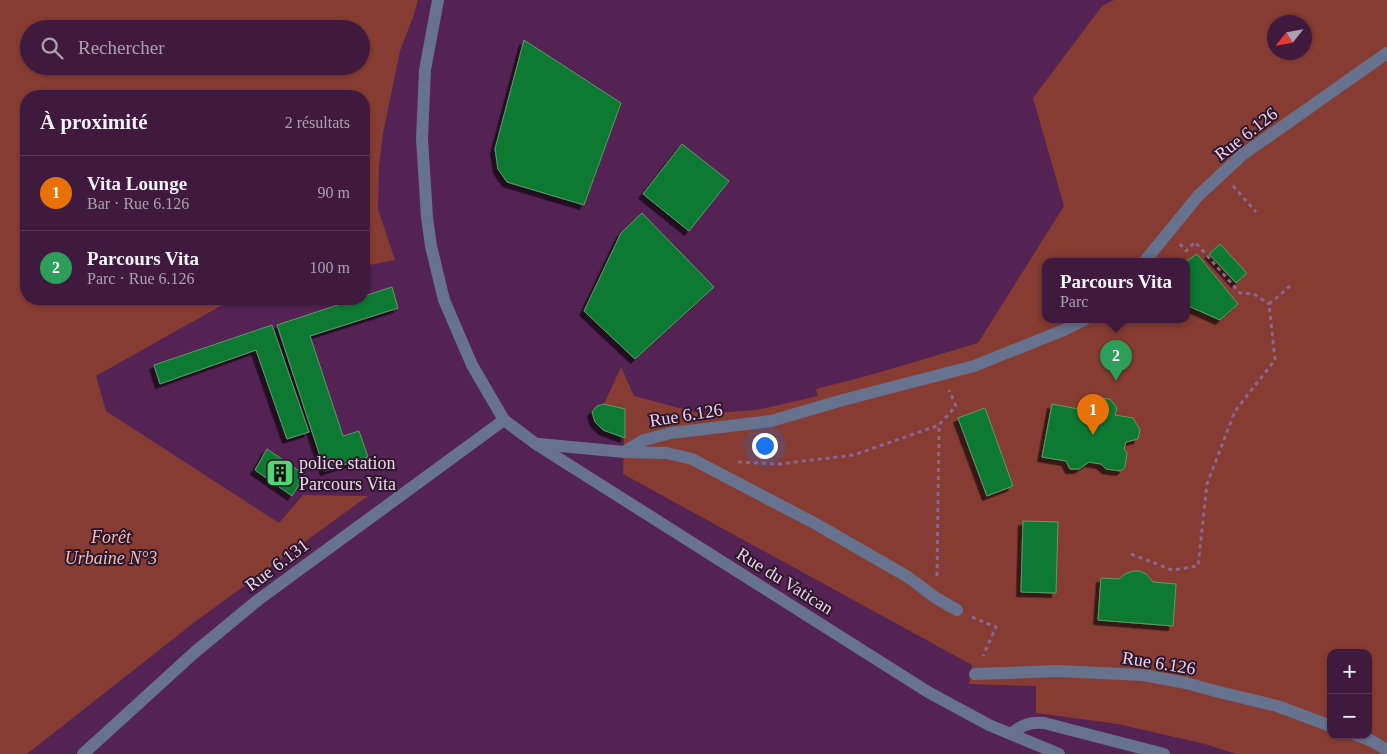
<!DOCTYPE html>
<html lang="fr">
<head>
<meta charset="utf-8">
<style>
  body { margin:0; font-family:"Times New Roman",serif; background:#462345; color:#f1f3f6 }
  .controls { position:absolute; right:15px; bottom:15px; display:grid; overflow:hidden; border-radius:10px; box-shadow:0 1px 4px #0004 }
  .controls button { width:45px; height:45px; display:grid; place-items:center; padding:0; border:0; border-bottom:1px solid #583858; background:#3f1a3e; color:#f1f3f6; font:25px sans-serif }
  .compass { position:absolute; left:1267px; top:15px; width:45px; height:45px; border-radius:50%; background:#3f1a3e; box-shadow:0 1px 4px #0004; rotate:239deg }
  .you { position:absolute; left:764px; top:445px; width:18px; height:18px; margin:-12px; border:4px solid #fff; border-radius:50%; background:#1a73e8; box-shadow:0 0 0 8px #1a73e833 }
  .badge { display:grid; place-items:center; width:32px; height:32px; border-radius:50%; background:#52d673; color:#fff; font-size:16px; font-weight:700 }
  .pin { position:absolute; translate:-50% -41px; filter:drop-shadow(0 1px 2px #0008) }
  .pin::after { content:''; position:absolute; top:26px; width:18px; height:15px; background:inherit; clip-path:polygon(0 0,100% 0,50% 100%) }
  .popup { position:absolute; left:1042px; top:258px; width:148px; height:65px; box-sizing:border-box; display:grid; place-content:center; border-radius:10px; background:#3f1a3e; filter:drop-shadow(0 1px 4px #0005); font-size:16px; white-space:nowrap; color:#ada1b0 }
  .popup b { font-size:19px; color:#f1f3f6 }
  .popup::after { content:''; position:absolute; left:50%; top:100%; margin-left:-10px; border:10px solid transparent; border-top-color:#3f1a3e }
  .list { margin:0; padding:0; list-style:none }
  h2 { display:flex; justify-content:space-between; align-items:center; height:65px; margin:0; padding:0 20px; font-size:21px }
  h2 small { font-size:16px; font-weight:400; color:#ada1b0 }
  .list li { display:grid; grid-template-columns:32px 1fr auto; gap:15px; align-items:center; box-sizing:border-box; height:75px; padding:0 20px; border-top:1px solid #583858 }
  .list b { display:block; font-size:19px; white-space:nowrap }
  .list p { margin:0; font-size:16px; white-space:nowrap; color:#ada1b0 }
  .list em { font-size:16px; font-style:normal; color:#ada1b0 }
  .icon { flex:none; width:28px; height:28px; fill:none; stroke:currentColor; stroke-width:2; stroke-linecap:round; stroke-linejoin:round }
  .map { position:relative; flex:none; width:1387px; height:754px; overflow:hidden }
  .search { position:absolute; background:#3f1a3e; box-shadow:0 1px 4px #0004; left:20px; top:20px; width:350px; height:55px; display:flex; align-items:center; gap:12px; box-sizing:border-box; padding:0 18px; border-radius:28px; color:#ada1b0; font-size:19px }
  .panel { position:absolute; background:#3f1a3e; box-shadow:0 1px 4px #0004; left:20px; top:90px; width:350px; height:215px; border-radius:20px }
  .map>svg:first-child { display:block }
</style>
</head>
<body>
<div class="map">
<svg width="1387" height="754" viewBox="0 0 1387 754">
  <defs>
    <filter id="shadow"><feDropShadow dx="-4.5" dy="4.5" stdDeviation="0" flood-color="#0009"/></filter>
  </defs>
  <rect width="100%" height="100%" fill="#542253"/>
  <!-- green -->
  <g fill="#863c33" fill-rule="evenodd">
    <path d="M0,0H418L413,17L400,51L383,133L379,166L378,209L395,260L364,266V96H26V299H233L96,376L106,411L279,523L303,495L368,496L196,621L27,754H0ZM29,29H361V66H29Z"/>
    <path d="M1114,0H1387V754H1236L1205,744L1118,724L1036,713V686L969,684L972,665L623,474L625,409L604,404L621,367L634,396L702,414L756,410L818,396L816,389L874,374L978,343L1064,206L1033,98L1102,6ZM1274,22H1304V52H1274ZM1046,262H1186V320H1046ZM1331,653H1368V735H1331Z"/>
  </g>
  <!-- building -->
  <g fill="#097933" stroke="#5d9c68" filter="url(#shadow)">
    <path d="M524,40L621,103L584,205L507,182L498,169L495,149Z"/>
    <path d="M682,144L729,181L689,231L643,194Z"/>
    <path d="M642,213L714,287L635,359L584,311L621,233Z"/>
    <path d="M1220,244L1247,273L1236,283L1209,254Z"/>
    <path d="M1197,254L1238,304L1220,320L1186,305L1185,262Z"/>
    <path d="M392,287L398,308L310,336L343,436L359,431L368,457L325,471L277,325L356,299H364V296Z"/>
    <path d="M272,325L309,432L287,439L256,350L160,384L154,365Z"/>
    <path d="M1098,398L1110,399L1117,408L1115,415L1133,418L1140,430L1138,439L1126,442L1124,449L1127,453L1125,467L1121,471L1106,469L1101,464L1089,462L1079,469H1070L1066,461L1042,457L1052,404L1089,411L1090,403Z"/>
    <path d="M604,404L625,409V438L603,430L595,422L592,412L597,406Z"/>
    <path d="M985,408L1013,486L987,496L958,418Z"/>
    <path d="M267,449L305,475L292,496L255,470Z"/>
    <path d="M1023,521L1058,522L1056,593L1021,592Z"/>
    <path d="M1133,571H1139L1146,574L1153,582L1176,584L1173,626L1098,620L1101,578L1119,579L1125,574Z"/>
  </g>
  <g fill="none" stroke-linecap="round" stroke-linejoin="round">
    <!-- path -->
    <g stroke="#8f648d" stroke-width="3" stroke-dasharray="4 4" stroke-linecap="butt">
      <path d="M1233,186L1256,212"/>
      <path d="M1180,244L1186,251L1195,242L1240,293L1254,294L1269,304"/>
      <path d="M738,462L779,464L854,455L939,425"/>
      <path d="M1131,554L1172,570L1198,566L1207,484L1235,411L1275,360L1269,304L1290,286"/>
      <path d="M937,576L939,425L956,406L949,390"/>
      <path d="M972,617L996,627L983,656"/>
    </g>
    <!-- minor -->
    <g stroke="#67728e" stroke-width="12">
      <path d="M438,0L425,70L422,139L427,217L431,246L444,300L472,365L504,420L536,444L928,692L989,725L1059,754"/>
      <path d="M1144,262L1198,196L1242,155L1387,53"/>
      <path d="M539,444L624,452L666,453L692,459L816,524L908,577L936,598L957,610"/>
      <path d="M624,452L644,440L671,433L771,421L843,400L974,366L1064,330L1084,320"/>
      <path d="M975,674L1058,671L1143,675L1186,683L1215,691L1277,706L1331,726"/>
      <path d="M1011,734C1022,725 1029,722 1044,723L1164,754"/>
      <path d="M1356,735L1370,740L1387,750"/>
      <path d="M83,754L195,652L258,600L504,420"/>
    </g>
  </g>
  <!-- icons -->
  <defs>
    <symbol id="building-square" viewBox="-11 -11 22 22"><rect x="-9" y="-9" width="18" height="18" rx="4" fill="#52d673" stroke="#2d172c"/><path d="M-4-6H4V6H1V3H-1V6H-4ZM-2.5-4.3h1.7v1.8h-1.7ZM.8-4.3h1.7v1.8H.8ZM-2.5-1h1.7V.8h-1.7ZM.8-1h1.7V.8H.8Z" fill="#111"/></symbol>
  </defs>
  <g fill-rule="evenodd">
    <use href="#building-square" x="264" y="457" width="32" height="32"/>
  </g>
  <g text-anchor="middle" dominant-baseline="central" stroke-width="4" stroke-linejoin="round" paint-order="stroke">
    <!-- street labels -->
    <g font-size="18" fill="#f1d2ee" stroke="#2d172c">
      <text transform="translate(1246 134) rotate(-38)">Rue 6.126</text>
      <text transform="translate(686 415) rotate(-9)">Rue 6.126</text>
      <text transform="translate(277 565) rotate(-37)">Rue 6.131</text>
      <text transform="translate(785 581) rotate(32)">Rue du Vatican</text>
      <text transform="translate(1159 663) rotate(9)">Rue 6.126</text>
    </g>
    <!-- poi labels -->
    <g font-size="18" fill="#f1d2ee" stroke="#2d172c" text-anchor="start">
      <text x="299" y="463">police station<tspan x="299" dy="21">Parcours Vita</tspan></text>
    </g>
    <!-- park labels -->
    <g font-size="18" font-style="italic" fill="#f4bbb2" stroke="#2d172c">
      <text x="111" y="537">Forêt<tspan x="111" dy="21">Urbaine N°3</tspan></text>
    </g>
  </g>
</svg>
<div class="controls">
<button>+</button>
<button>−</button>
</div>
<svg class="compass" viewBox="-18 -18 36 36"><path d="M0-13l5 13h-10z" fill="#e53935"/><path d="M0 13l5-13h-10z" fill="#ada1b0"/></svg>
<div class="you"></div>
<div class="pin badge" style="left:1093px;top:435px;background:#e8710a">1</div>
<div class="pin badge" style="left:1116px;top:381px;background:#2e9e5b">2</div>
<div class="popup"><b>Parcours Vita</b>Parc</div>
<div class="search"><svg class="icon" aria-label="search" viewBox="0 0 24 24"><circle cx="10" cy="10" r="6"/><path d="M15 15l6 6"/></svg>Rechercher</div>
<section class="panel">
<h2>À proximité<small>2 résultats</small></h2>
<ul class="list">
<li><span class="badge" style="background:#e8710a">1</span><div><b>Vita Lounge</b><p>Bar · Rue 6.126</p></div><em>90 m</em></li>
<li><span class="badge" style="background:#2e9e5b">2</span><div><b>Parcours Vita</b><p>Parc · Rue 6.126</p></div><em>100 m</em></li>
</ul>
</section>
</div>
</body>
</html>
